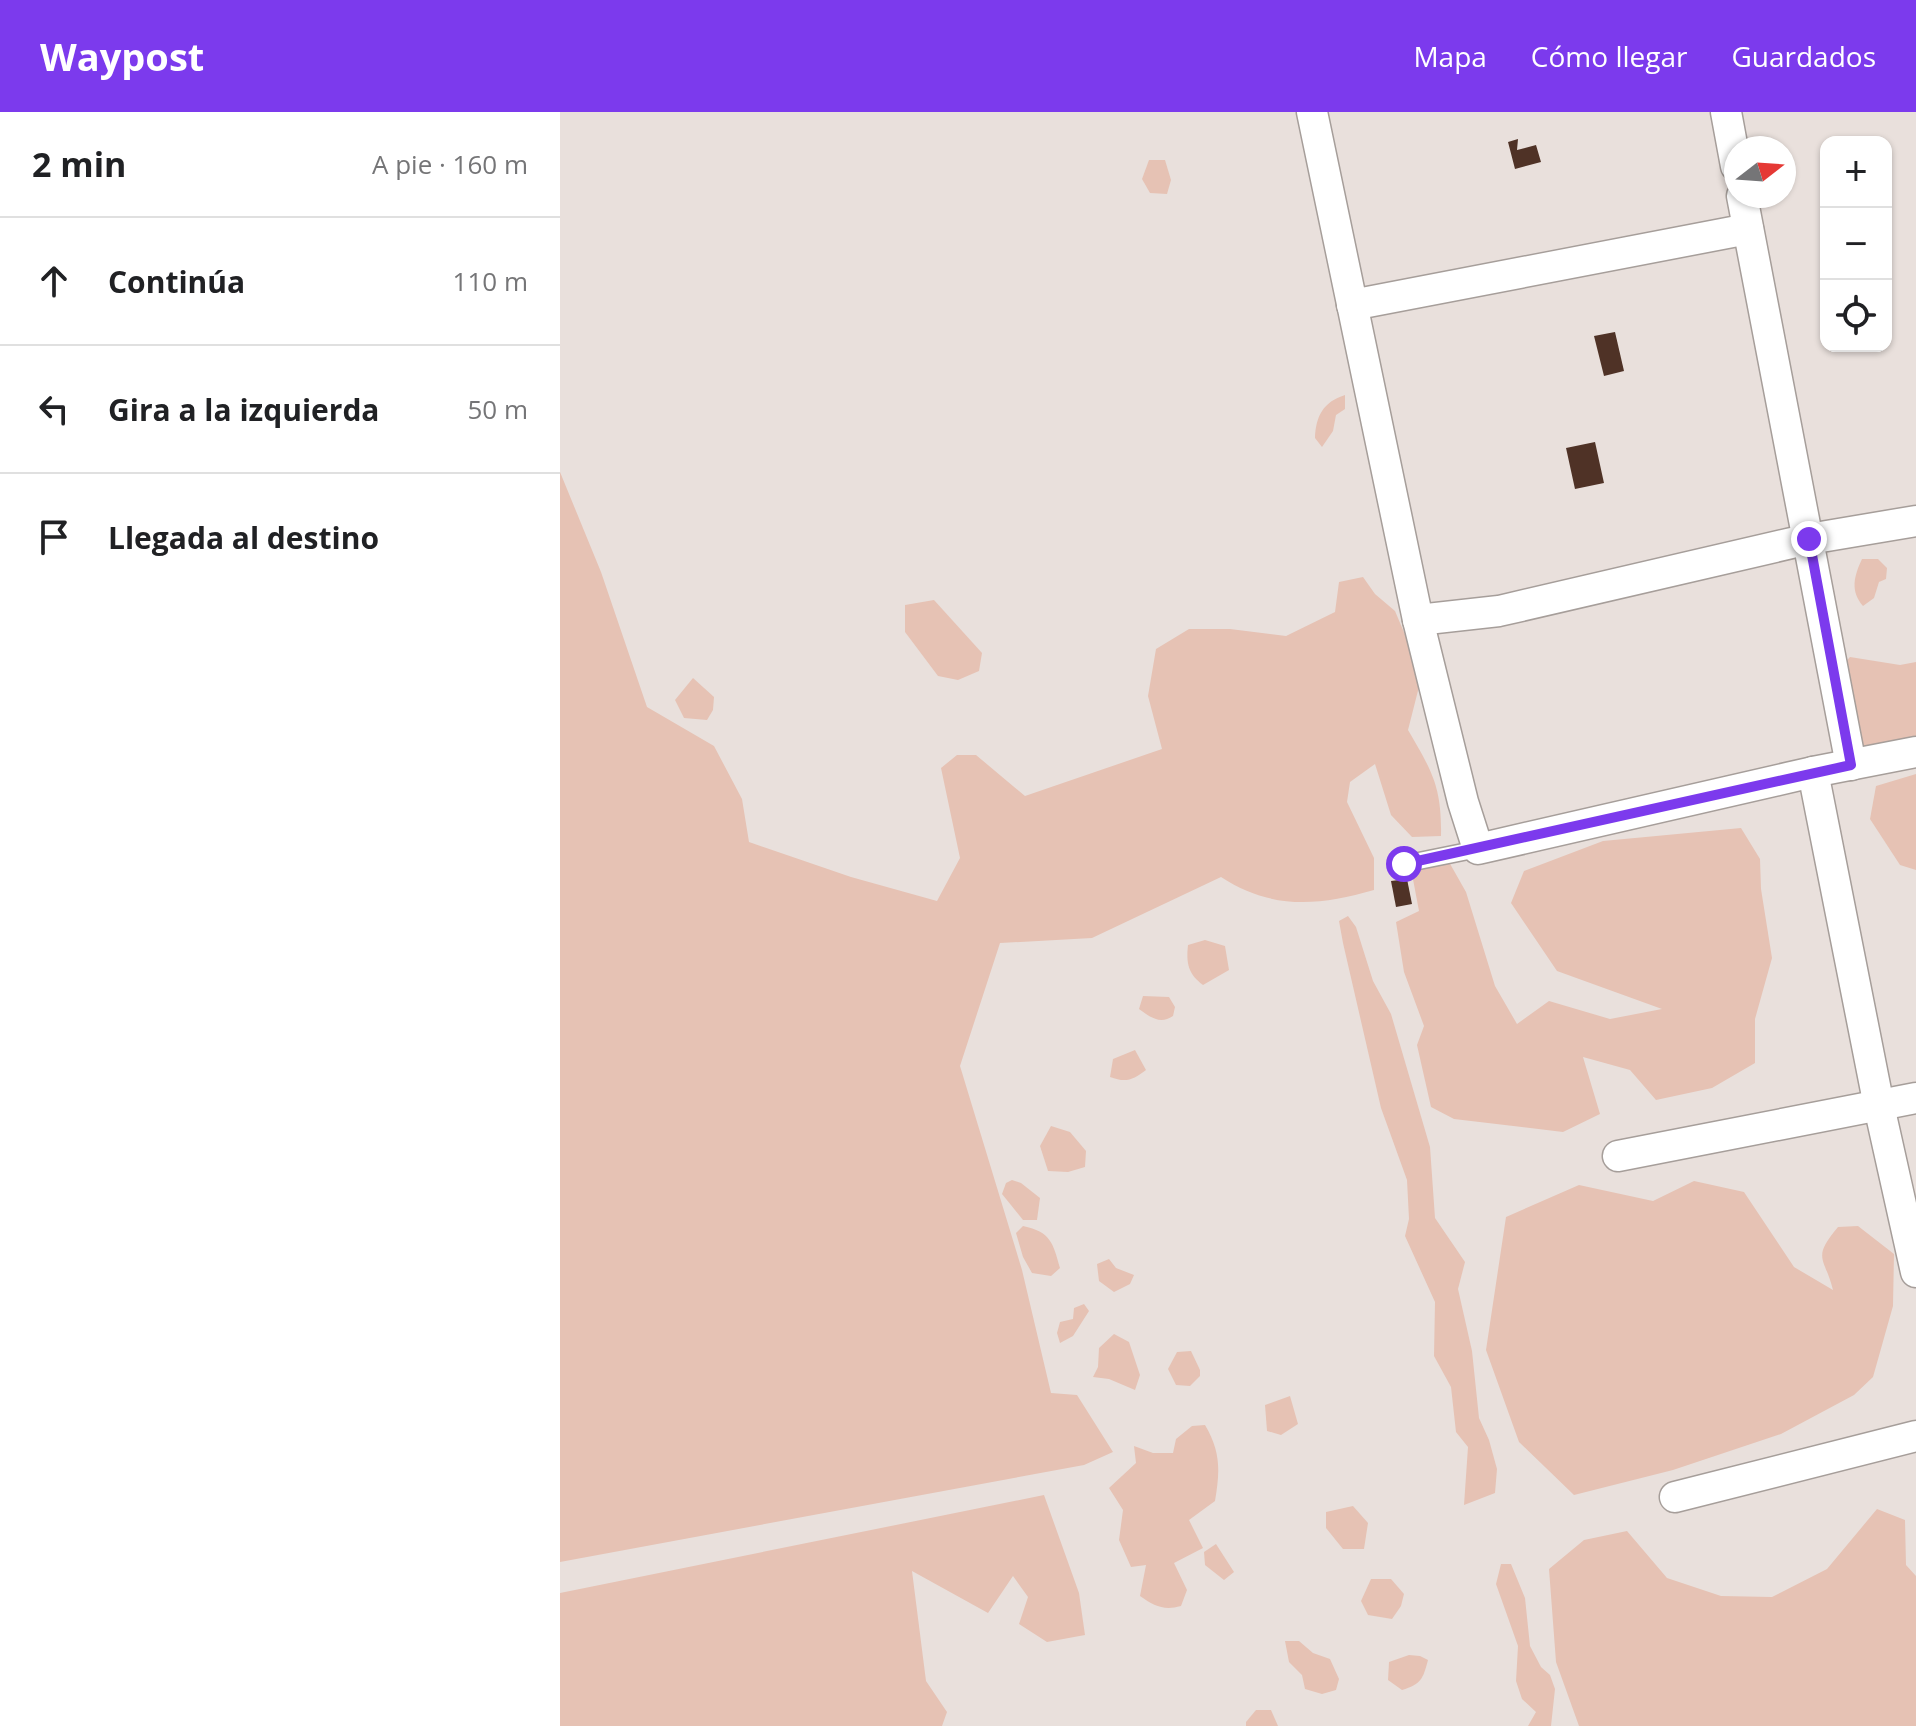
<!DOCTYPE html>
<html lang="es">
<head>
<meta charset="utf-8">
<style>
  body { margin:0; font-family:"Open Sans",sans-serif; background:#f2f2f2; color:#202124 }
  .controls { position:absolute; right:24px; top:24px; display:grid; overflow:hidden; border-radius:16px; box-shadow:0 2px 6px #0004 }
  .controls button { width:72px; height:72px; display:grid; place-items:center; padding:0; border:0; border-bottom:2px solid #e0e0e0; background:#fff; color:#202124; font:40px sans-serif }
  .compass { position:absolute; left:1164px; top:24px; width:72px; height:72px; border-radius:50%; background:#fff; box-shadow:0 2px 6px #0004; rotate:73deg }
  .stop { position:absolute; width:24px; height:24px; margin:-18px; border:6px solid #7c3aed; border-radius:50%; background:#fff }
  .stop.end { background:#7c3aed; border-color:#fff; box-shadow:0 2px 8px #0008 }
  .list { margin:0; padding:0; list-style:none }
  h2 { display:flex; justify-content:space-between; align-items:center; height:104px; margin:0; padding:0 32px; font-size:34px }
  h2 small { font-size:26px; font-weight:400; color:#757577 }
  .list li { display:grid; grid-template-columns:52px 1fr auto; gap:24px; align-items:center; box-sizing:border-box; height:128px; padding:0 32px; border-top:2px solid #e0e0e0 }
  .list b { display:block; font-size:30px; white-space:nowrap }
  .list em { font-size:26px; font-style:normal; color:#757577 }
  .icon { flex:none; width:44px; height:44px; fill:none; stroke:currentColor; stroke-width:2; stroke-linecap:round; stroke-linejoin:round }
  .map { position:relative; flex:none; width:1356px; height:1614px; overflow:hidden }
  header { display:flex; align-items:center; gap:48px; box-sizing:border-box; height:112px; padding:0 40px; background:#7c3aed; color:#fff }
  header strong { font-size:38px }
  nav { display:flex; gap:44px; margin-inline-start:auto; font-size:28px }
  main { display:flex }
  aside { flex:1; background:#fff }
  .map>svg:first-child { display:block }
</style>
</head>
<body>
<header>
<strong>Waypost</strong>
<nav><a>Mapa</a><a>Cómo llegar</a><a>Guardados</a></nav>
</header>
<main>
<aside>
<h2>2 min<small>A pie · 160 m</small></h2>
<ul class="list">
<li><svg class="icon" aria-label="ahead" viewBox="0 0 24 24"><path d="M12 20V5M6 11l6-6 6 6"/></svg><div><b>Continúa</b></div><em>110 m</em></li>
<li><svg class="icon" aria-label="left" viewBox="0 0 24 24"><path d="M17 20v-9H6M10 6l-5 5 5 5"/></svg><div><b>Gira a la izquierda</b></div><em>50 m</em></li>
<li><svg class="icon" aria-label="arrive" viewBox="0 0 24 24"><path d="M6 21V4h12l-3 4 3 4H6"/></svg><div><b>Llegada al destino</b></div></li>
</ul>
</aside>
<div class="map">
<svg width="1356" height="1614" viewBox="0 0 1356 1614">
  <rect width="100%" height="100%" fill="#e9e0dc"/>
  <!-- green -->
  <g fill="#e6c2b4">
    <path d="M589,48H605L611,68L607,82L590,81L582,67Z"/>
    <path d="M785,283V297L776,303L773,319L762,335L755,326C756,304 763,290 785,283Z"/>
    <path d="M0,360L41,460L87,595L154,634L182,687L189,730L291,765L377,789L400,746L381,656L397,643H416L465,684L602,637L588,584L596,537L629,517H670L726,524L775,500L779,470L803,465L815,482L835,499L862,563L848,618C872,659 882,675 881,724L852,725L831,703L815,652L790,670L787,690L814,746V778C758,794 712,798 661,765L532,826L440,831L400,954L462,1158L491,1281L517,1283L553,1340L524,1353L0,1450Z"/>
    <path d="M1302,447H1318L1327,456L1326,467L1319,470L1314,486L1303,494C1290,479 1294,464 1302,447Z"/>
    <path d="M374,488L422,541L419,559L398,568L378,564L345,520V493Z"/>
    <path d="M1290,545L1340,553L1356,550V633L1287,635L1267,570Z"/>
    <path d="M133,566L154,585L153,598L147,608L124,606L115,588Z"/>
    <path d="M1356,662V758L1340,753L1310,707L1316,674Z"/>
    <path d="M1181,716L1200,747L1201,777L1212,846L1195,907V951L1152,976L1096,988L1070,958L1023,945L1040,1002L1003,1020L894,1007L871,995L857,933L864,914L844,860L836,810L859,799L852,762L858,751L889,750L906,780L935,874L957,912L989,889L1050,907L1102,897L997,859L951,791L964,759L1043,729Z"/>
    <path d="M788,804L796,815L813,869L831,902L870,1035L875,1106L905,1150L898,1177L912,1239L919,1306L929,1328L937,1357L935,1381L904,1393L908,1335L896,1320L891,1275L874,1244L875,1190L845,1124L849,1107L847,1068L821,996L783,831L779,809Z"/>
    <path d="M645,828L665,834L669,858L643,873C628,862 626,851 628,833Z"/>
    <path d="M583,884L609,885L615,895L613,904C600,913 590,905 579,897Z"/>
    <path d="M575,938L586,958C573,968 566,971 550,965L553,947Z"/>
    <path d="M491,1014L510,1020L526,1039L525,1055L508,1060L488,1059L480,1034Z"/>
    <path d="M452,1068L461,1071L480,1086L477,1108H463L442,1082L446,1071Z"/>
    <path d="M1134,1069L1184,1080L1234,1155L1273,1178C1265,1145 1251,1147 1278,1115L1298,1114L1334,1142L1333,1194L1313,1265L1294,1283L1221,1322L1113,1358L1014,1383L959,1330L926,1238L946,1105L1019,1073L1093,1089Z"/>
    <path d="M463,1114C491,1120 493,1131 500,1156L491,1164L472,1161L463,1145L456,1121Z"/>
    <path d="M549,1147L556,1156L574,1163L570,1172L554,1180L539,1169L537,1152Z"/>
    <path d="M524,1192L529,1199L513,1224L500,1231L497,1221L500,1210L513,1207L514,1196Z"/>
    <path d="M554,1222L569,1230L580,1263L575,1278L549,1267L533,1265L538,1255L539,1236Z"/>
    <path d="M631,1239L640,1258V1264L630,1274L616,1273L608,1257L617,1240Z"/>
    <path d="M730,1284L738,1312L721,1323L707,1319L705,1293Z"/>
    <path d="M645,1313C661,1340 660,1359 655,1389L629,1408L643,1436L614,1451L627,1478L621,1494C604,1499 594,1494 580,1484L586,1453L571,1455L559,1428L563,1398L549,1376L576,1351L574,1334L593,1341H613L616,1327L632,1314Z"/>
    <path d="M484,1383L519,1481L525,1523L487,1530L459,1512L468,1485L453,1464L428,1501L352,1459L366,1569L387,1600L382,1614H0V1481Z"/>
    <path d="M793,1394L808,1411L804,1437H783L766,1416V1400Z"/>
    <path d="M1317,1397L1345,1408L1346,1453L1356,1464V1614H1019L996,1550L989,1457L1024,1428L1067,1419L1107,1466L1161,1484L1212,1485L1267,1457Z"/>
    <path d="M656,1432L674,1460L664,1468L645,1453L644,1440Z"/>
    <path d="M941,1452H951L965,1486L970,1534L981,1555L990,1563L995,1577L991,1614H968L976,1600L962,1587L956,1569L958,1534L936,1472Z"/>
    <path d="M811,1467H831L844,1482L841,1494L832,1507L808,1503L801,1489Z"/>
    <path d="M725,1529H739L753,1541L770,1547L779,1567L776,1578L762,1582L745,1577L742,1563L729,1550Z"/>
    <path d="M849,1543L860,1544L868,1548C863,1567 861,1572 842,1578L828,1568L829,1550Z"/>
    <path d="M696,1598H711L718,1614H686V1610Z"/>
  </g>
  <!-- building -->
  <g fill="#4f3226">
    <path d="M958,27L957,38L976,33L981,50L955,57L948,30Z"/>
    <path d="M1055,220L1064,259L1044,264L1034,224Z"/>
    <path d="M1035,330L1044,371L1015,377L1006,336Z"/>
    <path d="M847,767L852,792L836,795L831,769Z"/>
  </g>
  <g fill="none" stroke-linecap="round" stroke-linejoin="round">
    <defs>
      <path id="service" d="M844,752L918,737"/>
      <g id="minor">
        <path d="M752,0L858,508L903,690L918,737L1253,660L1356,640"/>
        <path d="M1166,0L1176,54"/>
        <path d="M1182,84L1291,653"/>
        <path d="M792,193L1188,117"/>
        <path d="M858,508L939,499L1249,427L1356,409"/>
        <path d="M1253,660L1319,994L1356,1160"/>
        <path d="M1058,1044L1356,986"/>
        <path d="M1115,1385L1356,1324"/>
      </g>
    </defs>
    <!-- service casing -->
    <use href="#service" stroke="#a69e9a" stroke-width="19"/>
    <!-- minor casing -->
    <use href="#minor" stroke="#a69e9a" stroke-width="33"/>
    <!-- service -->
    <use href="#service" stroke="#fff" stroke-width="16"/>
    <!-- minor -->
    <use href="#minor" stroke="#fff" stroke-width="30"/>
  </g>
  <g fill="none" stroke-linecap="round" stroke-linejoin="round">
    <!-- route -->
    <path stroke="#7c3aed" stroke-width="10" d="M844,752L1291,653L1249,427"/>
  </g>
</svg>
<div class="controls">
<button>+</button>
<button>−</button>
<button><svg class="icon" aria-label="locate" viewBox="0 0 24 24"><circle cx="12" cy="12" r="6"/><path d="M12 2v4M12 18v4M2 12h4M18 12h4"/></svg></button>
</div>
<svg class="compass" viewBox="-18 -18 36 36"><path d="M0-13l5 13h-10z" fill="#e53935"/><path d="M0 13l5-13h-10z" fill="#757577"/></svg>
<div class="stop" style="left:844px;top:752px"></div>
<div class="stop end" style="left:1249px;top:427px"></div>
</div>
</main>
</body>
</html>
